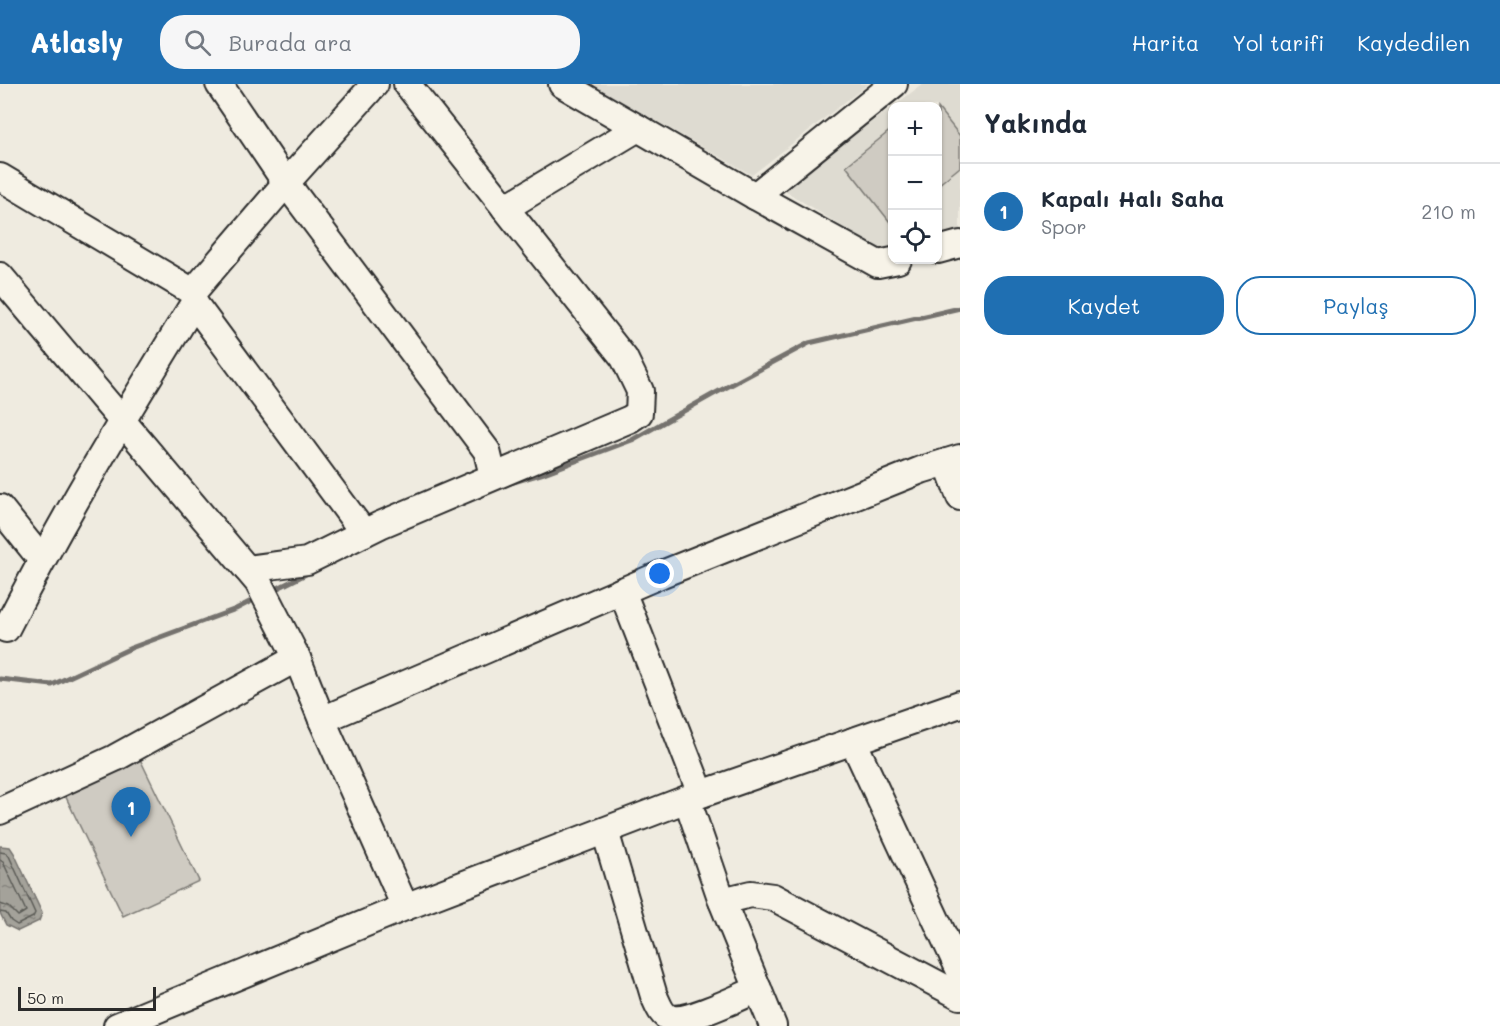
<!DOCTYPE html>
<html lang="tr">
<head>
<meta charset="utf-8">
<style>
  body { margin:0; font-family:Mali,sans-serif; background:#f6f6f7; color:#1f2937 }
  .controls { position:absolute; right:18px; top:18px; display:grid; overflow:hidden; border-radius:12px; box-shadow:0 2px 4px #0004 }
  .controls button { width:54px; height:54px; display:grid; place-items:center; padding:0; border:0; border-bottom:2px solid #e0e1e3; background:#fff; color:#1f2937; font:30px sans-serif }
  .scale { position:absolute; left:18px; bottom:15px; width:138px; box-sizing:border-box; padding-left:6px; border:3px solid #2b2b2b; border-top:0; font-size:16px; line-height:21px; white-space:nowrap; color:#2b2b2b; -webkit-text-stroke:4px #f7f3e8; paint-order:stroke }
  .you { position:absolute; left:660px; top:490px; width:21px; height:21px; margin:-15px; border:4px solid #fff; border-radius:50%; background:#1a73e8; box-shadow:0 0 0 9px #1a73e833 }
  .badge { display:grid; place-items:center; width:39px; height:39px; border-radius:50%; background:#1f6fb2; color:#fff; font-size:20px; font-weight:700 }
  .pin { position:absolute; translate:-50% -50px; filter:drop-shadow(0 2px 3px #0008) }
  .pin::after { content:''; position:absolute; top:32px; width:21px; height:18px; background:inherit; clip-path:polygon(0 0,100% 0,50% 100%) }
  .list { margin:0; padding:0; list-style:none }
  h2 { display:flex; justify-content:space-between; align-items:center; height:78px; margin:0; padding:0 24px; font-size:26px }
  h2 small { font-size:20px; font-weight:400; color:#747a83 }
  .list li { display:grid; grid-template-columns:39px 1fr auto; gap:18px; align-items:center; box-sizing:border-box; height:96px; padding:0 24px; border-top:2px solid #e0e1e3 }
  .list b { display:block; font-size:22px; white-space:nowrap }
  .list p { margin:0; font-size:20px; white-space:nowrap; color:#747a83 }
  .list em { font-size:20px; font-style:normal; color:#747a83 }
  .actions { display:flex; gap:12px; padding:18px 24px }
  .actions a { flex:1; padding:14px 0; border:2px solid #1f6fb2; border-radius:24px; text-align:center; font-size:21px; color:#1f6fb2 }
  .actions .main { background:#1f6fb2; color:#fff }
  .icon { flex:none; width:33px; height:33px; fill:none; stroke:currentColor; stroke-width:2; stroke-linecap:round; stroke-linejoin:round }
  .map { position:relative; flex:none; width:960px; height:942px; overflow:hidden }
  header { display:flex; align-items:center; gap:36px; box-sizing:border-box; height:84px; padding:0 30px; background:#1f6fb2; color:#fff }
  header strong { font-size:28px }
  nav { display:flex; gap:33px; margin-inline-start:auto; font-size:21px }
  .search { width:420px; height:54px; background:#f6f6f7; display:flex; align-items:center; gap:15px; box-sizing:border-box; padding:0 21px; border-radius:24px; color:#747a83; font-size:22px }
  main { display:flex }
  aside { flex:1; background:#fff }
  .map>svg:first-child { display:block }
</style>
</head>
<body>
<header>
<strong>Atlasly</strong>
<div class="search"><svg class="icon" aria-label="search" viewBox="0 0 24 24"><circle cx="10" cy="10" r="6"/><path d="M15 15l6 6"/></svg>Burada ara</div>
<nav><a>Harita</a><a>Yol tarifi</a><a>Kaydedilen</a></nav>
</header>
<main>
<div class="map">
<svg width="960" height="942" viewBox="0 0 960 942">
  <defs>
    <pattern id="water-ripples" width="26" height="14" patternUnits="userSpaceOnUse" patternTransform="scale(1.5)"><rect width="26" height="14" fill="#a4a29a"/><path d="M2 4q2-2 4 0t4 0M15 11q2-2 4 0t4 0" fill="none" stroke="#86847e"/></pattern>
  </defs>
  <rect width="100%" height="100%" fill="#efebe0"/>
  <filter id="ink" filterUnits="userSpaceOnUse"><feTurbulence type="fractalNoise" baseFrequency=".0167" numOctaves="2"/><feDisplacementMap in="SourceGraphic" scale="12" xChannelSelector="R" yChannelSelector="G"/><feConvolveMatrix kernelMatrix="1 2 1 2 8 2 1 2 1" color-interpolation-filters="sRGB"/></filter>
  <g filter="url(#ink)">
    <!-- built -->
    <g fill="#dedbd1">
      <path d="M591,0H868L752,91Z"/>
      <path d="M923,0H960V148L938,153V22H892V165L883,168L782,105Z"/>
    </g>
    <!-- garden -->
    <g fill="#cfcbc2" stroke="#7d7b76" stroke-width="1.5">
      <path d="M938,24L960,52V83L938,101Z"/>
      <path d="M892,45V136L890,138L846,82Z"/>
      <path d="M139,673L199,797L123,832L64,709Z"/>
    </g>
    <!-- water -->
    <path fill="url(#water-ripples)" stroke="#74726e" stroke-width="1.5" d="M0,762L10,763L14,769L42,829L39,837L18,847L6,841L0,829Z"/>
    <g fill="none" stroke-linecap="round" stroke-linejoin="round">
      <!-- shore -->
      <g stroke="#5b5b57" stroke-width="1.5">
        <path d="M0,768L6,769L9,772L35,829L33,833L17,841L11,837L6,829L0,828"/>
        <path d="M0,776L3,778L26,827L18,832L9,823L0,820"/>
      </g>
      <!-- stream -->
      <g stroke="#74726e" stroke-width="5">
        <path d="M510,399L544,389L632,356L712,311L809,259L960,224"/>
        <path d="M270,508L310,488"/>
        <path d="M0,595L52,601L131,564L236,525L259,513"/>
      </g>
      <defs>
        <g id="minor">
          <path d="M219,0L286,99L487,367L493,392"/>
          <path d="M562,0L755,112L878,180L898,176"/>
          <path d="M0,93L193,208"/>
          <path d="M755,112L894,0"/>
          <path d="M505,124L638,44"/>
          <path d="M938,166L960,160"/>
          <path d="M0,192L258,498L297,574L322,636L405,823"/>
          <path d="M194,219L364,449"/>
          <path d="M947,378L960,413"/>
          <path d="M0,424L41,475"/>
          <path d="M247,485L307,477L380,441L630,335L639,329L640,307L624,274L407,0"/>
          <path d="M622,507L701,710"/>
          <path d="M6,545C63,433 128,326 194,219L193,208L286,99L375,0"/>
          <path d="M322,636L662,490L921,386L960,374"/>
          <path d="M853,657L960,887"/>
          <path d="M687,715L722,817L773,942"/>
          <path d="M0,727L115,674L297,574"/>
          <path d="M605,747L654,912C658,920 661,931 670,934C685,940 742,912 758,905"/>
          <path d="M722,817L751,810L773,813L960,912"/>
          <path d="M117,942L405,823L687,715L960,620"/>
        </g>
      </defs>
      <!-- minor casing -->
      <use href="#minor" stroke="#2b2b2b" stroke-width="30"/>
      <!-- minor -->
      <use href="#minor" stroke="#f7f3e8" stroke-width="26"/>
    </g>
  </g>
</svg>
<div class="controls">
<button>+</button>
<button>−</button>
<button><svg class="icon" aria-label="locate" viewBox="0 0 24 24"><circle cx="12" cy="12" r="6"/><path d="M12 2v4M12 18v4M2 12h4M18 12h4"/></svg></button>
</div>
<div class="scale">50 m</div>
<div class="you"></div>
<div class="pin badge" style="left:131px;top:753px">1</div>
</div>
<aside>
<h2>Yakında<small></small></h2>
<ul class="list">
<li><span class="badge">1</span><div><b>Kapalı Halı Saha</b><p>Spor</p></div><em>210 m</em></li>
</ul>
<div class="actions"><a class="main">Kaydet</a><a>Paylaş</a></div>
</aside>
</main>
</body>
</html>
